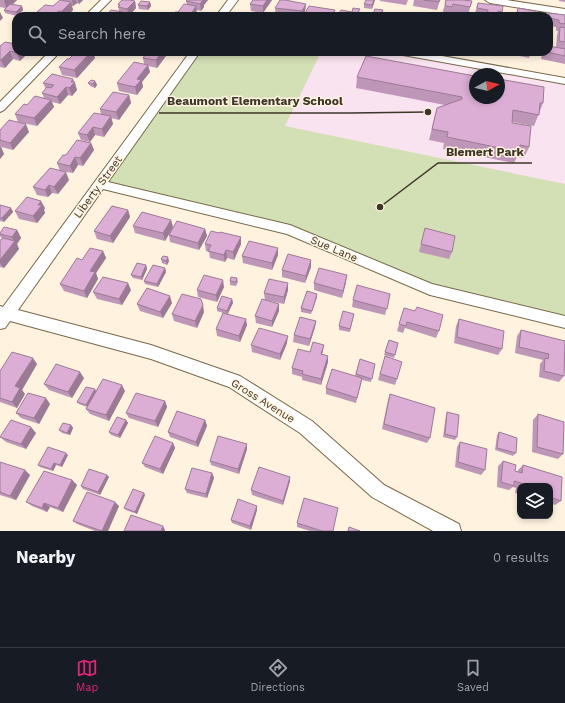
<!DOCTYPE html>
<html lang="en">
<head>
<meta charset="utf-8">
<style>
  body { margin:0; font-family:"Work Sans",sans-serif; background:#242831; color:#f1f3f6 }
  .controls { position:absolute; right:12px; bottom:12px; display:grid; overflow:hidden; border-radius:8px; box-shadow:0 2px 6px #0003 }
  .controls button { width:36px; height:36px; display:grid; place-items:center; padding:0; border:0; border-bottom:1px solid #363941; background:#171b24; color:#f1f3f6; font:20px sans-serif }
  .compass { position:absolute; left:469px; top:68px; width:36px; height:36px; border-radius:50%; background:#171b24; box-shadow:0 2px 6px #0003; rotate:82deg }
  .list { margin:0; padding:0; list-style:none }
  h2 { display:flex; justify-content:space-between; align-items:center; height:52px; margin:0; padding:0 16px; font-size:17px }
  h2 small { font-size:13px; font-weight:400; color:#9ea1a6 }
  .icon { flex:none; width:22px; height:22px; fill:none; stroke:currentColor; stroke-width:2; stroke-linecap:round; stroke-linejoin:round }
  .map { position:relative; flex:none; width:565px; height:531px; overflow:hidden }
  .search { position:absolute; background:#171b24; box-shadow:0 2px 6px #0003; left:12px; right:12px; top:12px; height:44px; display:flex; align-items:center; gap:10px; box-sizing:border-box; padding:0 14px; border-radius:12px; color:#9ea1a6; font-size:15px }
  .sheet { height:116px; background:#171b24 }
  nav { display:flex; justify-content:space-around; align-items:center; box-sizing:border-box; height:56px; border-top:1px solid #363941; background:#171b24; font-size:11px; color:#9ea1a6 }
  nav a { display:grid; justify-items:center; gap:2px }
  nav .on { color:#db2777 }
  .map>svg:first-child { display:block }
</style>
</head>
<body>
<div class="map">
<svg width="565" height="531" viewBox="0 0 565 531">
  <rect width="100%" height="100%" fill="#fff3e0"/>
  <!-- education -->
  <path fill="#fae3f0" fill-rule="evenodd" d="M321,52H403L565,81V184L284,126ZM475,74H499V98H475Z"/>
  <!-- green -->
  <path fill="#d3dfb5" d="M195,52H321L285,126L565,184V322L430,289L290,230L100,184Z"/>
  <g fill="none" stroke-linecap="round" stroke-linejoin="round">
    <defs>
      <g id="street">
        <path d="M101,0H111L95,16H85Z"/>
        <path d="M228,0H238L226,16H216Z"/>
        <path d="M485,0H507L565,9V15L490,3Z"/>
        <path d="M49,52H60L4,110L0,112V102Z"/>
        <path d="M190,52H200L108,182L290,225L432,284L565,316V328L430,295L287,234L103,189L18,310L151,345L240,376L312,421L384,485L459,524L461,531H433L372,497L300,433L229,387L151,359L10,321L5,328L0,329V306L3,307Z"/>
        <path d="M398,52H420L565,78V84L403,55Z"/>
      </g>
    </defs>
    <!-- street casing -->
    <use href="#street" stroke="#78684a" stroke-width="2"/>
    <!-- street -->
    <use href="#street" fill="#fff" fill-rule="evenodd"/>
  </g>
  <!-- wall -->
  <g fill="#be96b7">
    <path d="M0,0H17L12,5L22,6L23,10L17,16L5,13L4,10L5,8L0,7Z"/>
    <path d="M63,0H83L79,4L77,3L73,6H72L73,10L67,16H38L37,12L53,6L64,1Z"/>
    <path d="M187,0H208L204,5V7L201,11L196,10L197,14L178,12L187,5L186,1Z"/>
    <path d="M253,0H272L263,13L251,11L250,4Z"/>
    <path d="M375,0L372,9L364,8V4Z"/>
    <path d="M380,0H408L406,5L380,1Z"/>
    <path d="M414,0H440L437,10L413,6Z"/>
    <path d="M446,0L472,1L468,15L451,12L450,15L444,14L443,11Z"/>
    <path d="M559,0H565V2L559,1Z"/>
    <path d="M135,1L136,8L129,16H106L119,11L118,4Z"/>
    <path d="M150,2L151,6L148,10L139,9L138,5Z"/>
    <path d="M478,3L502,12L501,16H474Z"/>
    <path d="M306,4L305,11L303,16H276L275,8Z"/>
    <path d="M518,8L535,16H515Z"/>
    <path d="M383,10L382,16H373V14Z"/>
    <path d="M305,13L335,16H305Z"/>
    <path d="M549,13L565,15V64L541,59L542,52H549L556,47L557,35L558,31H556V27L549,26V16H548Z"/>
    <path d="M0,46L28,53L20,61L13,59L5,68L0,67Z"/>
    <path d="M76,52H93L95,58L77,78L62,75L59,67L69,59Z"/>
    <path d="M110,52H122L119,55L110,53Z"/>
    <path d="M147,52H169L157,68L148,66L150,72L142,82L143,87L137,95L119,91L117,83L144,64L143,58Z"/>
    <path d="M501,52H531L529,58Z"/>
    <path d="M357,77L543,103L534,126L512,122V123L529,147L524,158L517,157L514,163L443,149L444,143L429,140L437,108L445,105L356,88Z"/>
    <path d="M95,81L97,85L95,88L90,86L88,83Z"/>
    <path d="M75,82L77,90L72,96L68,95L60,104L52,102L54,107L37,126L18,122L15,114L44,98L42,93L46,89L43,83Z"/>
    <path d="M129,95L131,103L119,120L111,118L113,124L104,137L95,135L90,142L81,140L78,133L101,115L100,109Z"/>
    <path d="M0,130L29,132L13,150L1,147L4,154L0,159Z"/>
    <path d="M91,143L94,150L83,166L78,165L73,173L60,171L57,163L66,155Z"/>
    <path d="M69,180L58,194L52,193L48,197L37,195L33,187Z"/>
    <path d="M0,205L11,208L13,212L4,222L0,221Z"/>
    <path d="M45,208L44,210L45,213L37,223L19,219L15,211Z"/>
    <path d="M128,210L130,217L113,243L97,239L94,231Z"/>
    <path d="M171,220L173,227L165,241L135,233L133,226Z"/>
    <path d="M425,228L452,252L449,259L419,252Z"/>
    <path d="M205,229L207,236L199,250L170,242L169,235Z"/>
    <path d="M17,230L21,238L17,244L19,249L4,268L0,267V240H1L2,239L0,236V233Z"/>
    <path d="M219,233L241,237V244L234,260L227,258L225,262L210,258L209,252L206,251L205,244Z"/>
    <path d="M103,251L106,258L96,273L98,279L87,298L64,291L60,284L82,260Z"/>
    <path d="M278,255L272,270L243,263L242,256Z"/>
    <path d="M161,259L169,261L167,265L162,263Z"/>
    <path d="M146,265L147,269L142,280L133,278L131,275Z"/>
    <path d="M311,267L305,283L282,277V270Z"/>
    <path d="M165,268L166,272L158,287L145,284L144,281Z"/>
    <path d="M237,278L238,282L236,286L230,285V281Z"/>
    <path d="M346,282L342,298L314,290V283Z"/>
    <path d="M288,283V290L284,304L265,300L264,293Z"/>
    <path d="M224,287L217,302L198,297L197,290Z"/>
    <path d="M131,290L122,305L97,299L93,292Z"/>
    <path d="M390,294L385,315L352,307L353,300Z"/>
    <path d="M317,297L311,314L301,312V308Z"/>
    <path d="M232,299L233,303L228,314L247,325L240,342L217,336L216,329L223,313L217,311V308Z"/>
    <path d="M172,303L163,318L140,311L137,304Z"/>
    <path d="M279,304V311L272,327L256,323L255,316Z"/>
    <path d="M404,308L439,331L436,338L405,328L403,333L397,331Z"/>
    <path d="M204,312L197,328L174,321L172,314Z"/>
    <path d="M354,314L350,332L339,330V326Z"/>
    <path d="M459,319L502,349L498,355L454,343L456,326Z"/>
    <path d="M316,321L315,327L309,346L293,342L294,335Z"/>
    <path d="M521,330L565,341L564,376L559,382L539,377L540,364L543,360L515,353L517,336Z"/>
    <path d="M389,340L398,343L394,358L384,355Z"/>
    <path d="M287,343L280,360L252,352L251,345Z"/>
    <path d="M323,351L322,354L328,356V362L321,385L302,380V377L292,374V368L310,352Z"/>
    <path d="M385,356L397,379L395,385L378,380Z"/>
    <path d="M360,359L375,364L371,382L362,380L356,403L326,394V388L355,376Z"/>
    <path d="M37,364L22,390L25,394L17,408L0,402V371Z"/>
    <path d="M84,378L72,398L49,390L44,384Z"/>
    <path d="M95,389L96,391H125L109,421L90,414L86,409L87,407L79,404L77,402Z"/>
    <path d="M390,394L430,438L427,443L382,429L388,400Z"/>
    <path d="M165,401L167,407L158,427L129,418L126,413Z"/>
    <path d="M50,404L39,424L21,418L16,413Z"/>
    <path d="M447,412L457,437L455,440L443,437L446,415Z"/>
    <path d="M538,414L563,454L558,459L532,452L533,420Z"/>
    <path d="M126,420L128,423L120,438L111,435L109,432Z"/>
    <path d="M205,420L207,426L198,447L170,437L168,432Z"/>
    <path d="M71,425L73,428L70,435L62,433L59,430Z"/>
    <path d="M499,432L516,453L513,456L495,450L497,435Z"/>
    <path d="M36,433L26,449L6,442L0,437Z"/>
    <path d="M460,442L485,470L481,475L455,467L457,447Z"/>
    <path d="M173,443L175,448L163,474L145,467L142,463Z"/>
    <path d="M247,444V449L239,474L211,465L210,461Z"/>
    <path d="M68,455L62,467L56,465L53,471L40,467L38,465Z"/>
    <path d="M503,461L516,465L515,471L518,472V470L523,465L562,477L561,501L555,505L550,503V486H520V494L515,493L516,488L513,487L509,490L497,487L498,466Z"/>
    <path d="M0,462L30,475L16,500L0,495Z"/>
    <path d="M212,473L214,478L207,498L187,493L185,489Z"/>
    <path d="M107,475L109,477L100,495L83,489L81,486Z"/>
    <path d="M72,480L77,485L63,512L50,507L47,512L32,506L26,502Z"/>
    <path d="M290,481L283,505L252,495L251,490Z"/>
    <path d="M145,495L137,514L126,510L124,508Z"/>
    <path d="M119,506L108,531H95L77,524L73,521Z"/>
    <path d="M257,510L251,530L232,523L231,520Z"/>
    <path d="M297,523L333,531H310L297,527Z"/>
  </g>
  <!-- shaded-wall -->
  <g fill="#9b7a95">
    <path d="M5,0H17L7,9L4,1Z"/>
    <path d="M72,0H76L77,3L73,6Z"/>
    <path d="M78,0H83L79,4Z"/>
    <path d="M201,0H208L204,5V7L201,11L200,4Z"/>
    <path d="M267,0H272L263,13V6Z"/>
    <path d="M374,0H375L372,9V5Z"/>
    <path d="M135,1L136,8L129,16L127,9Z"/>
    <path d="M71,2L73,10L67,16H63L61,12Z"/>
    <path d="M150,2L151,6L148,10L147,6Z"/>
    <path d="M306,4L305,11L303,16H301L302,11Z"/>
    <path d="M22,6L23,10L17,16L16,12Z"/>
    <path d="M196,6L197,14L195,16H190Z"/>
    <path d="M59,11L60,16H55L54,15Z"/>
    <path d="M0,12L3,18L0,21Z"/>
    <path d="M123,12L124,16H120Z"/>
    <path d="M10,51L13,59L5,68L1,60Z"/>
    <path d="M18,52H27L28,53L20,61L17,53Z"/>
    <path d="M91,52H93L95,58L77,78L74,70Z"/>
    <path d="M162,52H169L157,68L156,60Z"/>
    <path d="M148,65L150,72L142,82L143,87L137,95L135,87L137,79Z"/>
    <path d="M73,79L77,90L72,96L69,88L71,82Z"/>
    <path d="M95,81L97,85L95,88L93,84Z"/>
    <path d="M66,87L68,95L60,104L57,97Z"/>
    <path d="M129,95L131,103L119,120L116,112Z"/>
    <path d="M51,100L54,107L37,126L34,118Z"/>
    <path d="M111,116L113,124L104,137L102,129Z"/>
    <path d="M26,124L29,132L13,150L10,143Z"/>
    <path d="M93,127L95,135L90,142L87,135Z"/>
    <path d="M91,143L94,150L83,166L80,158Z"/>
    <path d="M0,147H1L4,154L0,159Z"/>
    <path d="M75,157L78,165L73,173L70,166Z"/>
    <path d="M66,172L69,180L58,194L54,187Z"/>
    <path d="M49,185L52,193L48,197L45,190Z"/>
    <path d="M41,201L45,208L44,210L45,213L37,223L33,216L38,205Z"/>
    <path d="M11,208L13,212L4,222L2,218Z"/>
    <path d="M128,210L130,217L113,243L110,236Z"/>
    <path d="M171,220L173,227L165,241L163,233Z"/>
    <path d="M205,229L207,236L199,250L198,243Z"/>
    <path d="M17,230L21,238L17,244L19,249L4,268L0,263V260L14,242L12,237Z"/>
    <path d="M241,237V244L234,260L233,252Z"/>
    <path d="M278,248V255L272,270V263Z"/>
    <path d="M226,250L227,258L225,262L224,255Z"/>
    <path d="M103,251L106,258L96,273L98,279L87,298L84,291L90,271Z"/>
    <path d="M168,257L169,261L167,265L166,261Z"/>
    <path d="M311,260V267L305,283L306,276Z"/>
    <path d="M146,265L147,269L142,280L141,277Z"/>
    <path d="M165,268L166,272L158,287L157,284Z"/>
    <path d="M347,275L346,282L342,298L343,291Z"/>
    <path d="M223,280L224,287L217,302L216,295Z"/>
    <path d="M128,283L131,290L122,305L119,299Z"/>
    <path d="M288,283V290L284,304V297Z"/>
    <path d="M317,294V297L311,314L312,311Z"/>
    <path d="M170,296L172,303L163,318L160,312Z"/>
    <path d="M232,299L233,303L227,314V311Z"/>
    <path d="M279,304V311L272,327V321Z"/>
    <path d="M203,305L204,312L197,328L195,321Z"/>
    <path d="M246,319L247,325L240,342L239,336Z"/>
    <path d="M316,321L315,327L309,346L310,339Z"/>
    <path d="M288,336L287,343L280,360V354Z"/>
    <path d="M324,345L323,351L320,360L321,354Z"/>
    <path d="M328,356V362L321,385V379Z"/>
    <path d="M33,358L37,364L22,390L25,394L17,408L12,402L15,386Z"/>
    <path d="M80,372L84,378L72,398L68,392Z"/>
    <path d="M122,385L125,391L109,421L106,415Z"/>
    <path d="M95,389L96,392L88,407L86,405Z"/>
    <path d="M46,398L50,404L39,424L34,418Z"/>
    <path d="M165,401L167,407L158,427L155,421Z"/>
    <path d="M126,420L128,423L120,438L118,435Z"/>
    <path d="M205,420L207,426L198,447L196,442Z"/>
    <path d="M71,425L73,428L70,435L67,433Z"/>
    <path d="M31,427L36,433L26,449L21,444Z"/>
    <path d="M173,443L175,448L163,474L160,469Z"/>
    <path d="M247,444V449L239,474L238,469Z"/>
    <path d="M66,453L68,455L62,467L60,465Z"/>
    <path d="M54,463L56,465L53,471L51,469Z"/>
    <path d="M25,470L30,475L16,500L10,496Z"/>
    <path d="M212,473L214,478L207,498L206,494Z"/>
    <path d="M107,475L109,477L100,495L98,492Z"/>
    <path d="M290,477V481L283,505V501Z"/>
    <path d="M72,480L77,485L63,512L58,508Z"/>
    <path d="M144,493L145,495L137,514L135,512Z"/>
    <path d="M115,502L119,506L108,531H102Z"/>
    <path d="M44,503L50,507L47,512L42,508Z"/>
    <path d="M257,506V510L251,530L250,526Z"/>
    <path d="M163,526L165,530V531H161Z"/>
  </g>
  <!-- building -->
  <g fill="#ddaed5" stroke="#9b7a95">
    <path d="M60,0L71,2L61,12L59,11L54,15L37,12L45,5L53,6Z"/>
    <path d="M122,0H129L135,1L127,9L118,7L120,5L118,4Z"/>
    <path d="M187,0H203L200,4L186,1Z"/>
    <path d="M253,0H267L263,6L250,4Z"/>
    <path d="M280,0H285L306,4L302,11L275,8Z"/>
    <path d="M366,0H374L372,5L364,4Z"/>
    <path d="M424,0H440L439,2Z"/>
    <path d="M446,0H463L472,1L470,7L453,4L452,7L446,6L445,4Z"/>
    <path d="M141,1L150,2L147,6L138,5Z"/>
    <path d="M478,3L503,6L502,12L498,11V16L487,14L488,10L477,8Z"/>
    <path d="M10,4L22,6L16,12L4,10Z"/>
    <path d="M184,4L196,6L190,16H172L175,12H178Z"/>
    <path d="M309,6L335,10L332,16H324L305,13Z"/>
    <path d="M353,8L360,9L358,12L368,14L367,16H337L341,10L352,12Z"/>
    <path d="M518,8L535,11V16H527L517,15Z"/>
    <path d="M375,9L383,10L380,16L373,14Z"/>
    <path d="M111,10L123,12L120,16H106Z"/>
    <path d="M549,13L565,15V24L559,23V20L549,18Z"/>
    <path d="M560,27L565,28V42L559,41Z"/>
    <path d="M5,42L16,44V52H18L17,53L10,51L1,60H0V46Z"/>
    <path d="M549,46L565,49V56L547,52H549Z"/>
    <path d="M76,52H91L74,70L59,67L67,59H69Z"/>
    <path d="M147,52H162L156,60L143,58Z"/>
    <path d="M366,56L475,76V98H499V79L544,87L543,103H540L539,115L513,110L512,123L531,126L529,147L520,145L519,152L447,137L448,132L432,129L437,108L462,99V97L357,77Z"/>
    <path d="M134,62L148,65L137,79L141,80L135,87L117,83Z"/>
    <path d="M52,74L73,79L71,82H75L69,88L66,87L57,97L42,93L47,87L51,88L54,85L43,83Z"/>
    <path d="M91,80L95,81L93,84L88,83Z"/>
    <path d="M113,92L129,95L116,112L100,109Z"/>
    <path d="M35,96L51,100L34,118L15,114L24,104L27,105Z"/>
    <path d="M94,113L111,116L102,129L93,127L87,135L78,133Z"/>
    <path d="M9,120L26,124L10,143L0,140V130Z"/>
    <path d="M77,140L91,143L80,158L75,157L70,166L57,163L63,155H66Z"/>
    <path d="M50,168L66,172L54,187L49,185L45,190L33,187Z"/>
    <path d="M27,197L41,201L38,205H42L33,216L15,211Z"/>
    <path d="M0,205L11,208L2,218H0Z"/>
    <path d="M112,206L128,210L110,236L94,231Z"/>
    <path d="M142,212L171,220L163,233L133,226Z"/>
    <path d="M177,221L205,229L198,243L169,235Z"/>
    <path d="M4,227L17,230L12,237L0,234V233Z"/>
    <path d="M425,228L455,236L452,252L421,244Z"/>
    <path d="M211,231L219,233L220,232L241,237L233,252L226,250L224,255L208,251L211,245L205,244Z"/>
    <path d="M3,238L15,241L0,260V240H1Z"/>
    <path d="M249,241L278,248L272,263L242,256Z"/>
    <path d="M90,248L103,251L90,271L95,272L84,291L60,284L77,258L82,260Z"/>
    <path d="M288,254L311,260L306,276L282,270Z"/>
    <path d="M163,256L168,257L166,261L161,259Z"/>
    <path d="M137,263L146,265L141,277L131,275Z"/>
    <path d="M153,265L165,268L157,284L144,281Z"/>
    <path d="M319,268L347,275L343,291L314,283Z"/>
    <path d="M204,275L223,280L216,295L197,290Z"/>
    <path d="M103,277L128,283L119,299L93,292Z"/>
    <path d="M231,277L237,278L236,282L230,281Z"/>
    <path d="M269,279L288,283L284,297L264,293Z"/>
    <path d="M357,285L390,294L387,309L353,300Z"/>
    <path d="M147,288L170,296L160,312L137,304Z"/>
    <path d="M307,291L317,294L312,311L301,308Z"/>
    <path d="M182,294L201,299L203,305L195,321L172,314Z"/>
    <path d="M222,296L232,299L227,311L217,308Z"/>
    <path d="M262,299L279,304L272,321L255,316Z"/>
    <path d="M417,307L443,315L439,331L407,322L406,326L399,324L404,308L415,311Z"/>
    <path d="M343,311L354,314L350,329L339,326Z"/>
    <path d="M223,313L246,319L239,336L216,329Z"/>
    <path d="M300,317L316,321L310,339L294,335Z"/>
    <path d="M459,319L504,331L502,349L457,337Z"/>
    <path d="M259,328L288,336L280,354L251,345Z"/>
    <path d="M521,330L565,341L564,376L544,371L545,358L548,359L549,354L519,347Z"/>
    <path d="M389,340L398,343L395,355L385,352Z"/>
    <path d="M313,342L324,345L321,354L328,356L321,379L302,374L303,371L292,368L298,349L310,352Z"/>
    <path d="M12,352L33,358L15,386L20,388L12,402L0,398V371Z"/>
    <path d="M385,356L402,362L397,379L380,374Z"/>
    <path d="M360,359L375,364L372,379L356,374Z"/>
    <path d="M56,364L80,372L68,392L44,384Z"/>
    <path d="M332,369L362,378L357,398L326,388Z"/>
    <path d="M103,379L122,385L106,415L86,409Z"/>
    <path d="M86,387L95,389L86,405L77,402Z"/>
    <path d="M28,393L46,398L34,418L16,413Z"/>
    <path d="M136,393L165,401L155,421L126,413Z"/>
    <path d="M390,394L435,408L430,438L384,424Z"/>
    <path d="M177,411L205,420L196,442L168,432Z"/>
    <path d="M447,412L459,415L457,437L445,434Z"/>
    <path d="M538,414L564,422L563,454L537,447Z"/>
    <path d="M117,417L126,420L118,435L109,432Z"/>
    <path d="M11,420L31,427L21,444L0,437Z"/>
    <path d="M63,423L71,425L67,433L59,430Z"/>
    <path d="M499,432L517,438L516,453L497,448Z"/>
    <path d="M155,436L173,443L160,469L142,463Z"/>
    <path d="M218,436L247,444L238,469L210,461Z"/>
    <path d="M460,442L487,449L485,470L458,462Z"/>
    <path d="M48,447L66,453L60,465L54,463L51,469L38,465Z"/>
    <path d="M503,461L516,465L515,471L522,473L523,465L562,477L561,501L550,497V486H521V483L514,481V486L501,482Z"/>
    <path d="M0,462L25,470L10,496L0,492Z"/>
    <path d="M259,467L290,477L283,501L251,490Z"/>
    <path d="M192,468L212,473L206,494L185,489Z"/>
    <path d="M89,469L107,475L98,492L81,486Z"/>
    <path d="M44,471L72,480L58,508L44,503L42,508L26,502Z"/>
    <path d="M133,489L144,493L135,512L124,508Z"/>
    <path d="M87,492L115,502L102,531L73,521Z"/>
    <path d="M304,498L338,508L333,531H322L297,523Z"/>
    <path d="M238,499L257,506L250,526L231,520Z"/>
    <path d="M131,515L163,526L161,531H124Z"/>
    <path d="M349,527L360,531H348Z"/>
  </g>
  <g text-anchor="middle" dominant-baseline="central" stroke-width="3" stroke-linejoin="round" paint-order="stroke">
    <!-- street labels -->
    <g font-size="11" fill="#3e3629" stroke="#fff3e0">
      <text transform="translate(98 187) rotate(-54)">Liberty Street</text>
      <text transform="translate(334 249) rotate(23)">Sue Lane</text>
      <text transform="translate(263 401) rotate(32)">Gross Avenue</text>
    </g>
  </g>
  <!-- callouts -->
  <path fill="none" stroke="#3e3629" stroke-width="1.5" d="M428 112L351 113H159M380 207L438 163H532"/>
  <g fill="#3e3629" stroke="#fff3e0" stroke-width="1.5">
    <circle cx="428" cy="112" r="4"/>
    <circle cx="380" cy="207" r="4"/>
  </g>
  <g font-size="12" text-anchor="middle" font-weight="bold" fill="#3e3629" stroke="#fff3e0" stroke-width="3" stroke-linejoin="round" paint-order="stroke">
    <text x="255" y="105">Beaumont Elementary School</text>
    <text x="485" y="156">Biemert Park</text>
  </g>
</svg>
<div class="controls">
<button><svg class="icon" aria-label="layers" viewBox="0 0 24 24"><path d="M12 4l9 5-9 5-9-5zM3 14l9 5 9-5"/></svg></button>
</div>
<svg class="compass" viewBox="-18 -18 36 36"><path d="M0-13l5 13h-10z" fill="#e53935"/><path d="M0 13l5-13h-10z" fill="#9ea1a6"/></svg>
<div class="search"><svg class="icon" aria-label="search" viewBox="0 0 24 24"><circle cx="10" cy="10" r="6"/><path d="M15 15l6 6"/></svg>Search here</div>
</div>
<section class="sheet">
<h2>Nearby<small>0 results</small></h2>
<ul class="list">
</ul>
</section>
<nav>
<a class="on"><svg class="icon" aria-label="map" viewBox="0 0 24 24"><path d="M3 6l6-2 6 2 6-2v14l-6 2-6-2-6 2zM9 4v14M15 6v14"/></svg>Map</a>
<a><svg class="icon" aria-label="directions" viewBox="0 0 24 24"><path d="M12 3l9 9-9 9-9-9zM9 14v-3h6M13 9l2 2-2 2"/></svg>Directions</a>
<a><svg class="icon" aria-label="saved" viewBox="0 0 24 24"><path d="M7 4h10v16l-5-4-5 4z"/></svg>Saved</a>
</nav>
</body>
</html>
